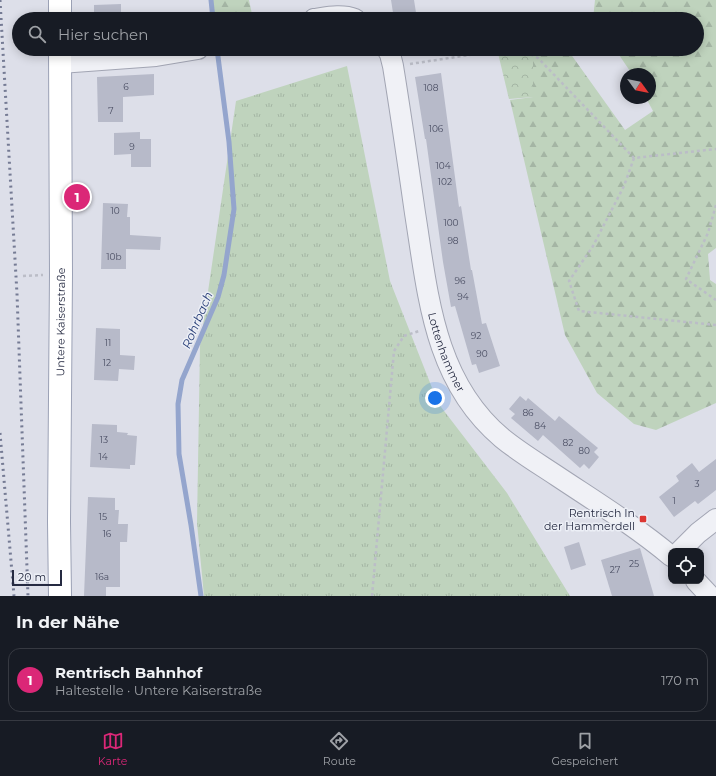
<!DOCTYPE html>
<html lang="de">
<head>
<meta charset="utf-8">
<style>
  body { margin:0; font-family:Montserrat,sans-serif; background:#20242c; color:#f1f3f6 }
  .controls { position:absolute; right:12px; bottom:12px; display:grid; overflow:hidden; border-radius:8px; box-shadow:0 2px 10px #0003 }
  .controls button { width:36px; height:36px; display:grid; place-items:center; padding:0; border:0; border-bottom:1px solid #363941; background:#171b24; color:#f1f3f6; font:20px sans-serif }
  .compass { position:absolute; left:620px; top:68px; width:36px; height:36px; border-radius:50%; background:#171b24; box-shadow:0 2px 10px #0003; rotate:123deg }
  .scale { position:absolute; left:12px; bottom:10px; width:50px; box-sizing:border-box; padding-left:4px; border:2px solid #252a41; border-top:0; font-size:11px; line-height:14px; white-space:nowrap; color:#252a41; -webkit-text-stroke:3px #eceff6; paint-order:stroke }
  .you { position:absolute; left:435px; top:398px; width:14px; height:14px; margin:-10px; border:3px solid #fff; border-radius:50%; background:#1a73e8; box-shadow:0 0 0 6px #1a73e833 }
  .badge { display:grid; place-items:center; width:26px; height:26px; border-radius:50%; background:#db2777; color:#fff; font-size:13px; font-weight:700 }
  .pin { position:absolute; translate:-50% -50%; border:2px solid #fff; box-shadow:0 1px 4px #0006 }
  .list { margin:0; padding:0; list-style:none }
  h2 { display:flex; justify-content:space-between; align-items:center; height:52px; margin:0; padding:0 16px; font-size:17px }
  h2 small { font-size:13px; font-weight:400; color:#9ea1a6 }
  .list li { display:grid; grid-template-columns:26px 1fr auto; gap:12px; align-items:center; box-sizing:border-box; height:64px; margin:0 8px 8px; padding:0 8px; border:1px solid #363941; border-radius:12px }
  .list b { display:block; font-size:15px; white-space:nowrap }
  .list p { margin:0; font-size:13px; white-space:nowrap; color:#9ea1a6 }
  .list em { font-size:13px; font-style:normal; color:#9ea1a6 }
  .icon { flex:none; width:22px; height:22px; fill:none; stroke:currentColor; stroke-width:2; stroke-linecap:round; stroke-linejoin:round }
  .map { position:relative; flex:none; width:716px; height:596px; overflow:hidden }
  .search { position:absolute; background:#171b24; box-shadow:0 2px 10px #0003; left:12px; right:12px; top:12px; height:44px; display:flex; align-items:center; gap:10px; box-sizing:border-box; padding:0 14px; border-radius:22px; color:#9ea1a6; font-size:15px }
  .sheet { height:124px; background:#171b24 }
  nav { display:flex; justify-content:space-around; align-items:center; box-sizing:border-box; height:56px; border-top:1px solid #363941; background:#171b24; font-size:11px; color:#9ea1a6 }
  nav a { display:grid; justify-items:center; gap:2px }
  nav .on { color:#db2777 }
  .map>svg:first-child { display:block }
</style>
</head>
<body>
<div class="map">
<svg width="716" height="596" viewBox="0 0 716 596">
  <defs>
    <pattern id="grass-tufts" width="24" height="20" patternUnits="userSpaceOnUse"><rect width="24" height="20" fill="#bfd3bd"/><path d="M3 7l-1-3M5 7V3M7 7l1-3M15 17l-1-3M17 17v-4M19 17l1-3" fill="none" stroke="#a4b5a4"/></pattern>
    <pattern id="forest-firs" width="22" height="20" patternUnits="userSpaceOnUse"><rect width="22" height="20" fill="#bfd3bd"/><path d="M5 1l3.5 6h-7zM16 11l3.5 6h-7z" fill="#a4b5a4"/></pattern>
    <pattern id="park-crowns" width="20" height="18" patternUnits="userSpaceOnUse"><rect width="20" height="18" fill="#bfd3bd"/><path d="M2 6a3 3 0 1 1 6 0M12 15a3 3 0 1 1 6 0" fill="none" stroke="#a4b5a4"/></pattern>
  </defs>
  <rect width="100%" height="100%" fill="#dddfe9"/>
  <!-- grass -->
  <path fill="url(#grass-tufts)" d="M347,66L390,281L438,403L507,493L570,596H204L197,523L200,346L236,101Z"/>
  <!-- forest -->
  <g fill="url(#forest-firs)">
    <path d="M212,0H249L253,19H210Z"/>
    <path d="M595,0H716V248L708,254L710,280L716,284V403L656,430L634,424L597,393L565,335L510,100L533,97V49H561L570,53L625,130L653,111L646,98H650V74H632L615,49H697V19H593Z"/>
  </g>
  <!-- park -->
  <path fill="url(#park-crowns)" d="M497,49H533V97L509,99Z"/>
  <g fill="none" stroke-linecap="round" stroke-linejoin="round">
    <!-- stream -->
    <g stroke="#94a5cd" stroke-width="5">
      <path d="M211,0L213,19"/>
      <path d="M201,596L191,525L179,454L178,404L182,380L218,297L224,275L234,209L229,142L217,49"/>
    </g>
  </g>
  <!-- building -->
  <g fill="#b7bac9">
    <path d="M391,0H414L417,19H394Z"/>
    <path d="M121,4V19H94V5Z"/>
    <path d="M441,73L459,207L461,206L471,270H472L482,324L486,323L500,366L479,373L476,364L472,365L455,306L451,307L443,262L426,139H425L415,77Z"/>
    <path d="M154,74V95L123,97V122H98L97,77Z"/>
    <path d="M140,132V139H151V167H131V154L114,155V133Z"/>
    <path d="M103,203L128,204L127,217H130V235L161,237L160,250L126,249V269H101Z"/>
    <path d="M96,328L120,329V355L135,356L134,370L119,369L118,381L94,380Z"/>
    <path d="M520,396L526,401L528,398L555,421L559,416L598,448L594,452L599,457L589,469L584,464L580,468L543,435L538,441L511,418L515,414L509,409Z"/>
    <path d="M92,424L117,425V432L128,433L127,435L137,436L135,465H130V469L90,467Z"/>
    <path d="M716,459V490L698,504L695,501L674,517L659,497L679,481L676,476L692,463L699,472Z"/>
    <path d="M88,497L115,498V510H119L118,524H128L127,542H120V587H106V596H84Z"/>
    <path d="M579,542L586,565L571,570L564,547Z"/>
    <path d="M640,548L654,596H612L601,560Z"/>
  </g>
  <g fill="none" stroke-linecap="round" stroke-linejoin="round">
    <defs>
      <g id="minor">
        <path d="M314,19C328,17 342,14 355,19"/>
        <path id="s1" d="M387,49L390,54L393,66C401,115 408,164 415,213C428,295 434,381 502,438C519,452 539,464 557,476C596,502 635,526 671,556"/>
        <path d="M60,63L156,56L198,49"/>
        <path d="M680,551L698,533L716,519"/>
        <path d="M696,581L710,596"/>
      </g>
      <g id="major">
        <path d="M60,0V19"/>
        <path id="s2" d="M60,596L59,522L61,274L60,49"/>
      </g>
    </defs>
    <!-- minor casing -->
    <use href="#minor" stroke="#a2a5b3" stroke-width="22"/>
    <!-- major casing -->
    <use href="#major" stroke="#9ba1b5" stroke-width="24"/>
    <!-- path -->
    <g stroke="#bbbdc7" stroke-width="2.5" stroke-dasharray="3 3" stroke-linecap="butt">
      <path d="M520,49L538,58L634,158L716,149"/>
      <path d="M410,64L502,50L517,49"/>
      <path d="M634,158L624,186L593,246L569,281L579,311L716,325"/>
      <path d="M716,205L708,233L686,279L716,300"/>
      <path d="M23,276L43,275"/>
      <path d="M372,596L394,351L404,336L419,331"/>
    </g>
    <!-- minor -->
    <use href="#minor" stroke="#f0f1f6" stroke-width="20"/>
    <!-- major -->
    <use href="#major" stroke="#fff" stroke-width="22"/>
    <!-- rail -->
    <g stroke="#757b94" stroke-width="3" stroke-dasharray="2 4" stroke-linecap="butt">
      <path d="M0,0L17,294L28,596"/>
      <path d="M0,433L14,596"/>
    </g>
  </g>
  <!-- markers -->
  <rect fill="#dc3733" stroke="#eceff6" stroke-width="1.5" x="639" y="515" width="8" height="8" rx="2"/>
  <g text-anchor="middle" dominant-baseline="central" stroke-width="3" stroke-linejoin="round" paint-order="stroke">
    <!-- number labels -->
    <g font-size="9" fill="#4a4e63">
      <text x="126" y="86">6</text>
      <text x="431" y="87">108</text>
      <text x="111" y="110">7</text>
      <text x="436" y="128">106</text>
      <text x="132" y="146">9</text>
      <text x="443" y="165">104</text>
      <text x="445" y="181">102</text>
      <text x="115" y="210">10</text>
      <text x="451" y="222">100</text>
      <text x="453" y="240">98</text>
      <text x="114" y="256">10b</text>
      <text x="460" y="280">96</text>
      <text x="463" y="296">94</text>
      <text x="476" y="335">92</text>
      <text x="108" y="342">11</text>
      <text x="482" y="353">90</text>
      <text x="107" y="362">12</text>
      <text x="528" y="412">86</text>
      <text x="540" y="425">84</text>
      <text x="104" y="439">13</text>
      <text x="568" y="442">82</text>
      <text x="584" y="450">80</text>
      <text x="103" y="456">14</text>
      <text x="697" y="483">3</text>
      <text x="674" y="500">1</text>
      <text x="103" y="516">15</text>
      <text x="107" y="533">16</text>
      <text x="634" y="563">25</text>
      <text x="615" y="569">27</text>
      <text x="102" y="576">16a</text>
    </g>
    <!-- street labels -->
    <g font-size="11" fill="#252a41" stroke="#eceff6">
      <text stroke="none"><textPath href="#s2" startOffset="274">Untere Kaiserstraße</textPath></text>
      <text stroke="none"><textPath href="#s1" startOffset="310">Lottenhammer</textPath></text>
    </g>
    <!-- poi labels -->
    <g font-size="11" fill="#252a41" stroke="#eceff6" text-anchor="end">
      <text x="635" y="513">Rentrisch In<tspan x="635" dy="13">der Hammerdell</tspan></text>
    </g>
    <!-- water labels -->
    <g font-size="12" font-style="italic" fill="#2b4079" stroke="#eceff6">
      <text transform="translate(197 320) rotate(-67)">Rohrbach</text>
    </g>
  </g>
</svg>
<div class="controls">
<button><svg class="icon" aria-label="locate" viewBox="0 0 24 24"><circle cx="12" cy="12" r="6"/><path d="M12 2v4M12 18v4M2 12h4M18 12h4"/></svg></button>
</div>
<svg class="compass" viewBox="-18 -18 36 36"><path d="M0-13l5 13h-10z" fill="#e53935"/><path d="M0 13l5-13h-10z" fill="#9ea1a6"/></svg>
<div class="scale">20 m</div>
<div class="you"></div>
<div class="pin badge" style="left:77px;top:197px">1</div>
<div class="search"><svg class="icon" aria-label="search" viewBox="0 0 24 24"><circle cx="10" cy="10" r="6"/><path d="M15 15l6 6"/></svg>Hier suchen</div>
</div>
<section class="sheet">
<h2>In der Nähe<small></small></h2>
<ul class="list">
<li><span class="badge">1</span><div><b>Rentrisch Bahnhof</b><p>Haltestelle · Untere Kaiserstraße</p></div><em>170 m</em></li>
</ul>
</section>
<nav>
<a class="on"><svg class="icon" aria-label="map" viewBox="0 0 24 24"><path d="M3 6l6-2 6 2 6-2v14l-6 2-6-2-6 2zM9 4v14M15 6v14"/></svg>Karte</a>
<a><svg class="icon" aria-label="directions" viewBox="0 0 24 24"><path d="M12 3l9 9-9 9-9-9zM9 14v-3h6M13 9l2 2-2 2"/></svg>Route</a>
<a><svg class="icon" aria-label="saved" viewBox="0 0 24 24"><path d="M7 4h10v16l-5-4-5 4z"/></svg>Gespeichert</a>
</nav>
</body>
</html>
